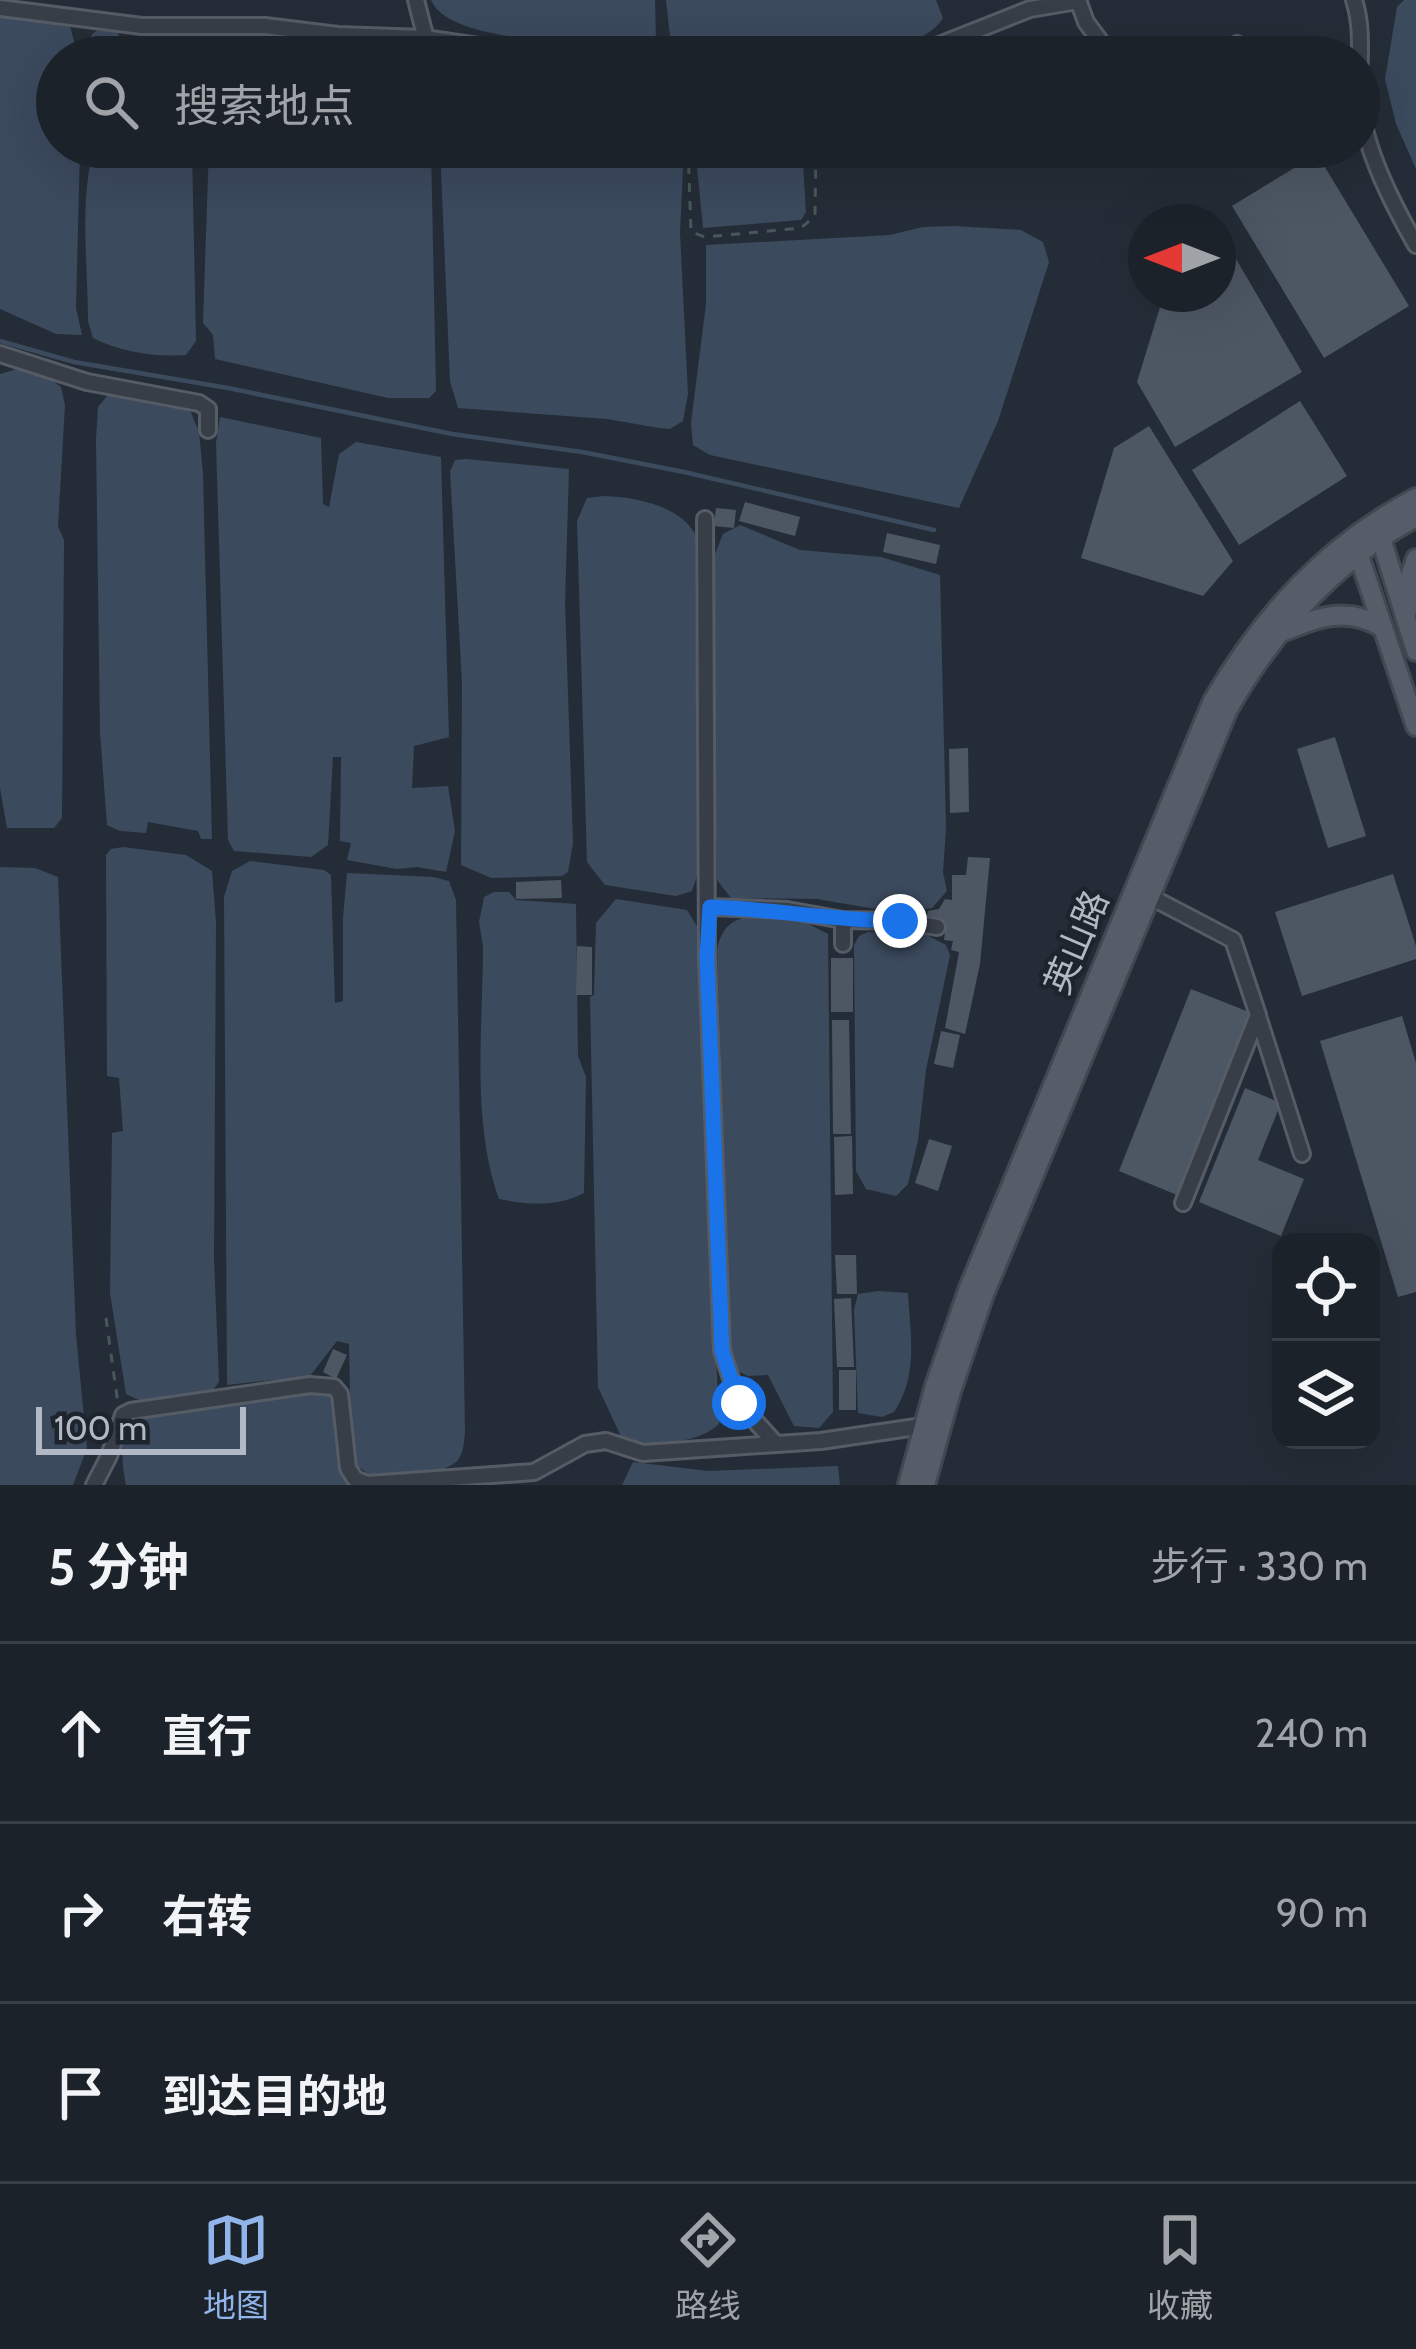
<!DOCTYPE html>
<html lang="zh">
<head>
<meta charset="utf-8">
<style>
  body { margin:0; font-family:Cabin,"Noto Sans SC",sans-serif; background:#242a31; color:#f1f3f6 }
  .controls { position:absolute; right:36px; bottom:36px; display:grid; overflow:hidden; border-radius:24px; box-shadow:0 12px 48px #0002 }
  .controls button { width:108px; height:108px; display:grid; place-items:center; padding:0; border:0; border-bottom:3px solid #393f46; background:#1b2229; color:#f1f3f6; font:60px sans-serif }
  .compass { position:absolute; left:1128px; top:204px; width:108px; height:108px; border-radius:50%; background:#1b2229; box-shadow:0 12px 48px #0002; rotate:270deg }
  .scale { position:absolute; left:36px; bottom:30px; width:210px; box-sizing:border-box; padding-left:12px; border:6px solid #b3b9c4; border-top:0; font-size:33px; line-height:42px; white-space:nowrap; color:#b3b9c4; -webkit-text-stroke:9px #1d242d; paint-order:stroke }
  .stop { position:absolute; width:36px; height:36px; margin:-27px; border:9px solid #1a73e8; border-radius:50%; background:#fff }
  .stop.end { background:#1a73e8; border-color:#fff; box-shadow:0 3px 12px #0008 }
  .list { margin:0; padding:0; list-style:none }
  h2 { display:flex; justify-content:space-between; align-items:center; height:156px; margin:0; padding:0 48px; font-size:51px }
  h2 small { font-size:39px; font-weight:400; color:#a0a4a8 }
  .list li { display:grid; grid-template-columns:78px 1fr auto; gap:36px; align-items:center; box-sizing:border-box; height:180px; padding:0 48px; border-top:3px solid #393f46 }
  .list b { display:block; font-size:45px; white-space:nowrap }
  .list em { font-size:39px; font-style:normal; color:#a0a4a8 }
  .icon { flex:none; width:66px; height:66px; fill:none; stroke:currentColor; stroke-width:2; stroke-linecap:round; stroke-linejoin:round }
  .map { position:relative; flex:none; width:1416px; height:1485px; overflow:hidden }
  .search { position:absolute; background:#1b2229; box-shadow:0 12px 48px #0002; left:36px; right:36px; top:36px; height:132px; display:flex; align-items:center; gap:30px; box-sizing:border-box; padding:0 42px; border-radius:66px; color:#a0a4a8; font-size:45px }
  .sheet { height:696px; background:#1b2229 }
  nav { display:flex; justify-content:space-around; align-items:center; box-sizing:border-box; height:168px; border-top:3px solid #393f46; background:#1b2229; font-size:33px; color:#a0a4a8 }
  nav a { display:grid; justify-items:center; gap:6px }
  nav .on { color:#91b4eb }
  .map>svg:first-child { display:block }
</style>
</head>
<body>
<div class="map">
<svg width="1416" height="1485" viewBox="0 0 1416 1485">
  <rect width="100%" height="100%" fill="#242d37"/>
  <!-- water -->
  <g fill="#3c4a5e">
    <path d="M431,0H655L656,44C609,43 450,47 431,0Z"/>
    <path d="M666,0H936L943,18C912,70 743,57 687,57L672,54Z"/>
    <path d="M1404,0H1416V169L1396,124L1385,79L1397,7Z"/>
    <path d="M0,15L69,22L78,57H57V147H80L76,308L82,335L56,334L0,309Z"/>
    <path d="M103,27L117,29L119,36L188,42L192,57H87C88,41 88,34 103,27Z"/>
    <path d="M219,35L422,49L428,57H207Z"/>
    <path d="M94,147L192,149L196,341L186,355C155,357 120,352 93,338L88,321C88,265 79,201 94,147Z"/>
    <path d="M209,147H431L436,391L429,398H388L215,359L213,335L203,323Z"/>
    <path d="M440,147H684L680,233L688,394L683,421L670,429L659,428L607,419L458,408L450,381Z"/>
    <path d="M695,147H802L806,212L801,220L703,228Z"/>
    <path d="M954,226L1021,230L1043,242L1049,262L998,421L959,508L710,455L693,445L691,423L706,304V245L890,235L923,227Z"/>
    <path d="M17,369L39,371L61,387L65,405L58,526L64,540L62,818L54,828H7L0,788V374Z"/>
    <path d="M120,394L190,410L199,432L203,474L212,839H201L198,831L148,822L146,833L120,831L107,825L100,732L96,440L98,407L107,396Z"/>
    <path d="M220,417L321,438L323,504L329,507L339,454L356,442L441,457L449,737L414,746L412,788L448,786L455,831L446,872L417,867L397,869L347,860L351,843L340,841L341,757H333L328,845L311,857L234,851L228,840L216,443Z"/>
    <path d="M466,459L569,469L565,604L573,843L568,872L562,876L491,878L461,865L462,682L450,471L455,460Z"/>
    <path d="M604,496C634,497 679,505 695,534L698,873L692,891L676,896L605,885L587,862L577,521L587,498Z"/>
    <path d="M740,525L800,550L881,557L940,575L946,828L943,872L947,891L932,908L899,913L817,899L731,898L717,880L711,564L723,534Z"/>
    <path d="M123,847L186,855L212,871L216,922L214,1259L219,1382L213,1390L141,1401L126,1394L110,1293L112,1133L123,1131L119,1078L107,1076L106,855L111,849Z"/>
    <path d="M250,861L324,870L331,875L335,1003L343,1001V918L347,873L433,877L449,881L456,900L465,1432C464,1441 464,1452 458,1460C447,1474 388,1482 371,1476C368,1474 358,1466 355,1464L351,1442L349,1344L337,1341L310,1376L227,1385L224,897L232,871Z"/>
    <path d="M0,867L35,868L58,877L76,1335L87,1448L73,1485H0Z"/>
    <path d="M494,892H509L516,900L576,904L578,1056L586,1077L584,1193C557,1207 529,1205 499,1199C471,1120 483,1029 483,946L479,922L484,897Z"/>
    <path d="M616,899L687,910L699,930L719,1424C695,1446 655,1443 624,1443L598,1387L590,997L594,995L596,923Z"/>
    <path d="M755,915L803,921L828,934L833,1412L819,1428L794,1426L768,1375L748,1376L736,1370L731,1354L717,950C722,927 731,919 755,915Z"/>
    <path d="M868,932H921L946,945L950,955L926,1070L918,1140L908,1184L896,1196L866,1189L856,1171L854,945L859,936Z"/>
    <path d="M878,1291L908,1293C910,1334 919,1375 894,1412L882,1417L858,1413L854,1310L858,1294Z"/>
    <path d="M316,1390H330C349,1417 329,1463 354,1485H126C121,1461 119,1434 137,1417Z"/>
    <path d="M633,1462L708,1471L838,1466L840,1485H622Z"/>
  </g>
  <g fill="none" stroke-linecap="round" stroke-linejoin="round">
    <!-- stream -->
    <path stroke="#3c4a5e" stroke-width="4.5" d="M0,341L74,362L228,388L452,434L582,452L684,472L934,530"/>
  </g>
  <!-- building -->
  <g fill="#4d5763">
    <path d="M1317,154L1409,306L1324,358L1232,206Z"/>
    <path d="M1218,228L1302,372L1175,447L1137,382L1164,294H1218Z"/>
    <path d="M1300,401L1347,476L1239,545L1192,470Z"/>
    <path d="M1149,426L1233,561L1203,596L1081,558L1114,448Z"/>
    <path d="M745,502L800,517L795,536L739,521Z"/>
    <path d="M716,508L736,510L734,528L714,526Z"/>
    <path d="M887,533L940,545L936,564L883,552Z"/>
    <path d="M1335,737L1366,836L1328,848L1297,749Z"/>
    <path d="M968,748L969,812L950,813L949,749Z"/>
    <path d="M968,857L990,858L980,964L965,1034L945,1028L959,952L951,950L953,941L944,940L946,922H925L928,911L939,909L945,899L952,900V875H966Z"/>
    <path d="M1393,874L1416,946V959L1302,996L1275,912Z"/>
    <path d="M561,880L562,898L516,899V882Z"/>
    <path d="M577,946L592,947V995H576Z"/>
    <rect x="831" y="958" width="22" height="54"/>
    <path d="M1191,989L1249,1012L1177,1195L1119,1171Z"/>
    <path d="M1402,1016L1416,1063V1292L1398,1297L1320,1041Z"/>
    <path d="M832,1020H849L851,1134H833Z"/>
    <path d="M941,1031L960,1035L953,1068L934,1064Z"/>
    <path d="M1245,1088L1281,1103L1258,1160L1304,1179L1281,1236L1199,1202Z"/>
    <path d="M852,1136L853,1194L835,1195L834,1137Z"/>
    <path d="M929,1139L952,1146L938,1191L915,1183Z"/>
    <path d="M835,1255H856L857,1294H837Z"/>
    <path d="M851,1298L854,1367H837L834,1299Z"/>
    <path d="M333,1349L347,1355L336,1379L323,1372Z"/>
    <rect x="839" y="1370" width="17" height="40"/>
  </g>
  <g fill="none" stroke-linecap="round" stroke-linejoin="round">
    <defs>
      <g id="minor">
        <path d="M416,0L426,39"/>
        <path d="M1078,0L1086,22L1112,57"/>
        <path d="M1354,0C1365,34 1357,69 1360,104C1366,152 1392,203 1416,245"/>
        <path d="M0,8L142,26H265L338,35L424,38L520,52L617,57"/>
        <path d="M909,57L1030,9L1078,1"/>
        <path d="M1221,57L1224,50L1237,44L1256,57"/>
        <path d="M0,354L87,382L199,403L208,409V430"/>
        <path d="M705,519L707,957L722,1351L739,1403L776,1444"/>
        <path d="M1149,896L1233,940L1258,1015L1183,1203"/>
        <path d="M710,907L787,910L843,920L900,921L937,927"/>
        <path d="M843,920V944"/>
        <path d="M1258,1016L1302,1154"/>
        <path d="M94,1485L109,1456L123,1415L131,1411L310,1385L334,1387L340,1394L348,1468L355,1479L367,1484L534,1472L585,1444L606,1441L643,1453L821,1441L923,1426"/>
      </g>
      <g id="major">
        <path d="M1378,529L1416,651"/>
        <path d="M1356,547L1416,726"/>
        <path d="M1407,611L1410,577L1416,559"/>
        <path d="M1279,633C1316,618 1347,605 1383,628"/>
        <path d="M908,1485L935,1386L969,1288L1213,701C1263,615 1327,545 1416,498"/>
        <path d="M925,1485L951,1391L984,1294L1228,709C1274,629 1333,561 1416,517"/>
      </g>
    </defs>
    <!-- minor casing -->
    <use href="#minor" stroke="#565c66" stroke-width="20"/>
    <!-- major casing -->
    <use href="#major" stroke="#414851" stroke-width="24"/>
    <!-- path -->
    <g stroke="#48575a" stroke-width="3" stroke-dasharray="9 9" stroke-linecap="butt">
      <path d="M201,57L207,42"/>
      <path d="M688,147L691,232L705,237L801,228L815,216L816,147"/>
      <path d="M106,1318L118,1404"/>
    </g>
    <!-- minor -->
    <use href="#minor" stroke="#383e48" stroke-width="14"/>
    <!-- major -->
    <use href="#major" stroke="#565d68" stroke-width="18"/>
  </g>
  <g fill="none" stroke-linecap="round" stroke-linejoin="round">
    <!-- route -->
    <path stroke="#1a73e8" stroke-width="15" d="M739,1403L722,1351L707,957L710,907C774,909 836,921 900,921"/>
  </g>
  <g text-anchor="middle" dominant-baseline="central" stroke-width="9" stroke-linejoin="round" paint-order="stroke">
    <!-- street labels -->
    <g font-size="36" fill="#b3b9c4" stroke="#1d242d">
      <text transform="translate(1076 942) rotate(-67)">英山路</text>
    </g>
  </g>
</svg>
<div class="controls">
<button><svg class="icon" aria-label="locate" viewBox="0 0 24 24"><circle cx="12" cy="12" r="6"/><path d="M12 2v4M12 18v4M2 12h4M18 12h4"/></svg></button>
<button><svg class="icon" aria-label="layers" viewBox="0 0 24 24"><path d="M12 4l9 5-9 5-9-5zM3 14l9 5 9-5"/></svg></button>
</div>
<svg class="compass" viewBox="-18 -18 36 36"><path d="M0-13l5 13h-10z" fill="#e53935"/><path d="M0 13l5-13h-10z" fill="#a0a4a8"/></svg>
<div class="scale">100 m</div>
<div class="stop" style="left:739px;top:1403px"></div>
<div class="stop end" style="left:900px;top:921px"></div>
<div class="search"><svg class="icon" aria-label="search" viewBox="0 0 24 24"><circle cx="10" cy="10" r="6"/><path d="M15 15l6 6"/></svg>搜索地点</div>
</div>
<section class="sheet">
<h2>5 分钟<small>步行 · 330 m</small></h2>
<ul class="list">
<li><svg class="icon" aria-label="ahead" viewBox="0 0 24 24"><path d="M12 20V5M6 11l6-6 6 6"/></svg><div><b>直行</b></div><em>240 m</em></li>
<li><svg class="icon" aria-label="right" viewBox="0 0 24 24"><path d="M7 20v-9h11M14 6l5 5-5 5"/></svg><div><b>右转</b></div><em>90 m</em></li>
<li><svg class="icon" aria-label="arrive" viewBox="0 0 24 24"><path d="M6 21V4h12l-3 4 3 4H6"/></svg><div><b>到达目的地</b></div></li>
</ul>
</section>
<nav>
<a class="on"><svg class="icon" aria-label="map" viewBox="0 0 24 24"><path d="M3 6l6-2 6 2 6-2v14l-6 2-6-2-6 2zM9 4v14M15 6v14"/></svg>地图</a>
<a><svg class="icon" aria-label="directions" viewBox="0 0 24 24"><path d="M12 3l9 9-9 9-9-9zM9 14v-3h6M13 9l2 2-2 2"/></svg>路线</a>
<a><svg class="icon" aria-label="saved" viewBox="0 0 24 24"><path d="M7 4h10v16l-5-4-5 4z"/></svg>收藏</a>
</nav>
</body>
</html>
